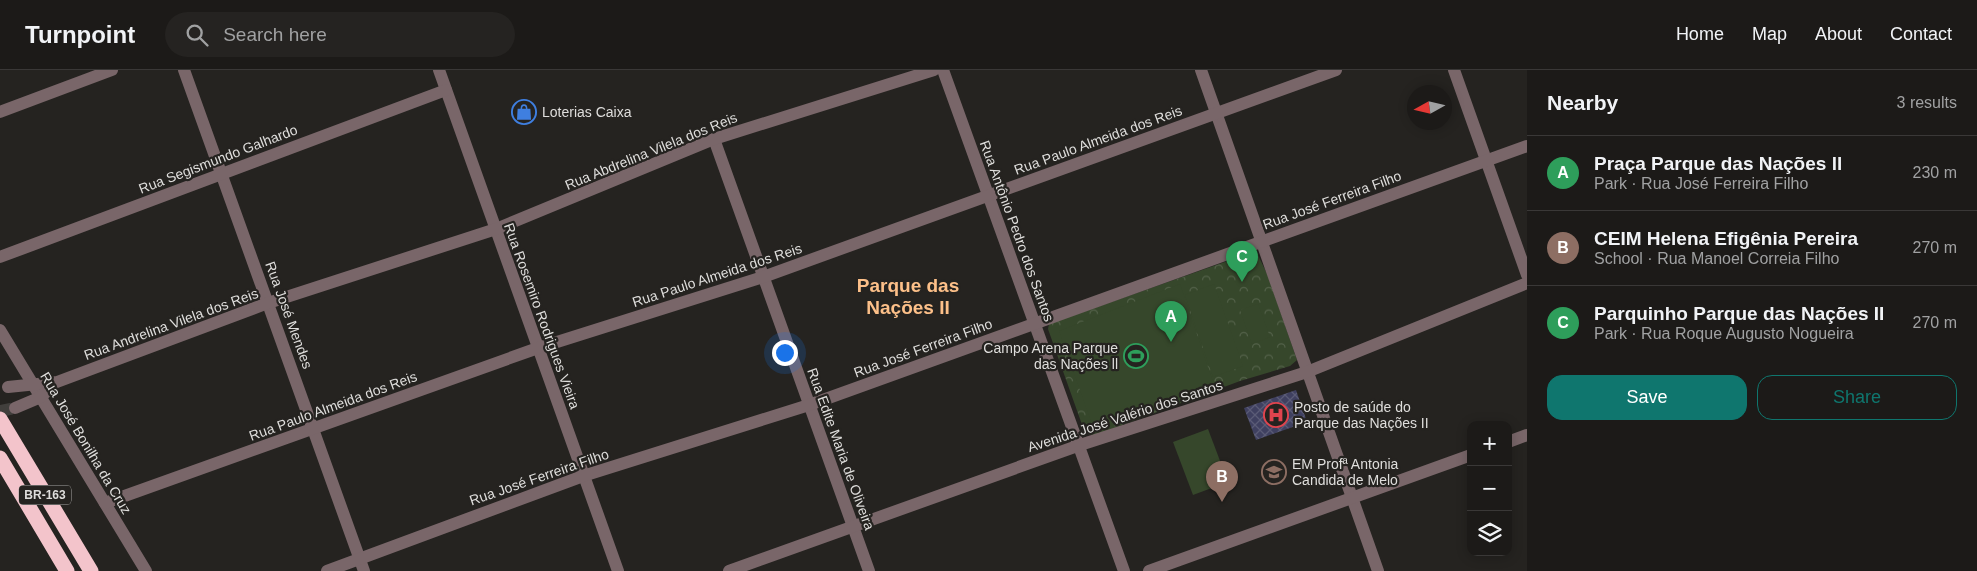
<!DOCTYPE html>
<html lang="en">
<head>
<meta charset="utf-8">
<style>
  body { margin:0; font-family:Helvetica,sans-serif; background:#252321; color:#f1f3f6 }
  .controls { position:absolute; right:15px; bottom:15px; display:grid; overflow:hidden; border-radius:10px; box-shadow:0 2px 12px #0003 }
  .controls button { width:45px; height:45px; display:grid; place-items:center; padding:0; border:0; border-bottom:1px solid #3a3837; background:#1c1a18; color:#f1f3f6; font:25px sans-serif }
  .compass { position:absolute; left:1407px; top:15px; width:45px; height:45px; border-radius:50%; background:#1c1a18; box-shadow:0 2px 12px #0003; rotate:262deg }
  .you { position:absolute; left:784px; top:282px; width:18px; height:18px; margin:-12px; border:4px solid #fff; border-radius:50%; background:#1a73e8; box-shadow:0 0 0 8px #1a73e833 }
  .badge { display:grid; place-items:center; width:32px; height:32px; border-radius:50%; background:#0f766e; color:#fff; font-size:16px; font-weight:700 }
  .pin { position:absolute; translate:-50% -41px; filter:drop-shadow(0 1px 2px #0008) }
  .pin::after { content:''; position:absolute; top:26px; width:18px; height:15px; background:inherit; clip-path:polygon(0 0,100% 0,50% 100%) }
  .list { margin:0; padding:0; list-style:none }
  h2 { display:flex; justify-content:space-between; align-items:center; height:65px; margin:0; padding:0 20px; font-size:21px }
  h2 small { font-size:16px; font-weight:400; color:#a0a1a2 }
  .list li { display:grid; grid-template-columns:32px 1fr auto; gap:15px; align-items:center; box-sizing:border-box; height:75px; padding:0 20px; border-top:1px solid #3a3837 }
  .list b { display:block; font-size:19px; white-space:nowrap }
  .list p { margin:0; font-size:16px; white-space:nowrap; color:#a0a1a2 }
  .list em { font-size:16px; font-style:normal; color:#a0a1a2 }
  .actions { display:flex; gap:10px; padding:15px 20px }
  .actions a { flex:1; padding:11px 0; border:1px solid #0f766e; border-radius:15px; text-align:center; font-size:18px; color:#0f766e }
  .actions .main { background:#0f766e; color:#fff }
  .icon { flex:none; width:28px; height:28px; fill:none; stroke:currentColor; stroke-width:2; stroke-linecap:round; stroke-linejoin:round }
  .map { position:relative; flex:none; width:1527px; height:501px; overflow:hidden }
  header { display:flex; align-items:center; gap:30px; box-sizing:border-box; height:70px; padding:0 25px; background:#1c1a18; border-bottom:1px solid #3a3837 }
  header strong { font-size:24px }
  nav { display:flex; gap:28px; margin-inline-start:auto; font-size:18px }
  .search { width:350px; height:45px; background:#252321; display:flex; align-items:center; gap:12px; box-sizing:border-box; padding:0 18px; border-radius:28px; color:#a0a1a2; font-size:19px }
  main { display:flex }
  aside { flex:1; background:#1c1a18 }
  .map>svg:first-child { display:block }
</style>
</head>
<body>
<header>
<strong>Turnpoint</strong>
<div class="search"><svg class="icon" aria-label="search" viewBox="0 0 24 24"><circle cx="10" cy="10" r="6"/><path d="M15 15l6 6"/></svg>Search here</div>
<nav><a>Home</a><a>Map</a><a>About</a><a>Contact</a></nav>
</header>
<main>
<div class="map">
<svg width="1527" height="501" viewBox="0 0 1527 501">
  <defs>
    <pattern id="park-crowns" width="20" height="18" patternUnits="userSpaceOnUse" patternTransform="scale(1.25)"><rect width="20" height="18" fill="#36472b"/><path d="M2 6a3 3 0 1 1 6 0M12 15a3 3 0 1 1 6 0" fill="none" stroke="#536149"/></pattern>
    <pattern id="building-cross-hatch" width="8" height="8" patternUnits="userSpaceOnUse" patternTransform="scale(1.25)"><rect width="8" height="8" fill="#3f4060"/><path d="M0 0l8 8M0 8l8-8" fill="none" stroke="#5a5b76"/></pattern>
  </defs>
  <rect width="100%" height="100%" fill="#252320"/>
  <!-- park -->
  <path fill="url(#park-crowns)" d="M1256,181L1268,206L1297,290L1290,296L1240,311L1093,366L1085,363L1048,259L1049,254Z"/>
  <!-- pitch -->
  <g fill="#36472b">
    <path d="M1180,214L1213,312L1092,354L1059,261Z"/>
    <path d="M1214,214L1243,296L1213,307L1185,225Z"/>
    <path d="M1258,234L1270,267L1252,274L1240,240Z"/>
    <path d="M1208,359L1228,412L1193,425L1173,372Z"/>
  </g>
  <!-- building -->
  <path fill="url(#building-cross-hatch)" d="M1296,320L1307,352L1256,370L1244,338Z"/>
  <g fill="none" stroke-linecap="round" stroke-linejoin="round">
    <!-- minor-tunnel -->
    <path stroke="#413f3c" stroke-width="12" stroke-dasharray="12 6" stroke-linecap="butt" d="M0,341L15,338"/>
    <!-- minor -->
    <g stroke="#796669" stroke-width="12">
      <path d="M184,0L364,501"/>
      <path d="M439,0L618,501"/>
      <path d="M943,0L1124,501"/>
      <path d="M1201,0L1378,501"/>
      <path d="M1454,0L1527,205"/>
      <path d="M0,42L112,0"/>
      <path d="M714,69L869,501"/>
      <path d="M0,187L446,20"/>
      <path d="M0,260L146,501"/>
      <path d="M8,317L57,312L268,233L496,159L714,69L934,0"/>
      <path d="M15,338L41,327L46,322"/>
      <path d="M1508,372L1527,365"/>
      <path d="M105,433L538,278L763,207L1336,0"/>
      <path d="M327,501L583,406L809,335L1527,76"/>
      <path d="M729,501L1080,375L1307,302L1527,213"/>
      <path d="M1149,501L1471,385"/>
    </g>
    <!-- highway -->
    <g stroke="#f3c4cb" stroke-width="15">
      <path d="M0,349L91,501"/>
      <path d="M0,388L67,501"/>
    </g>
  </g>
  <!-- icons -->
  <defs>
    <symbol id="shop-ring" viewBox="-11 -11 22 22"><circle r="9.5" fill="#252320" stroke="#3f7fe0" stroke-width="1.5"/><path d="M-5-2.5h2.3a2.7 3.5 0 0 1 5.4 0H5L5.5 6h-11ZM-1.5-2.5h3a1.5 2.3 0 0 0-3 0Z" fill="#3f7fe0"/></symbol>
    <symbol id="stadium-ring" viewBox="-11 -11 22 22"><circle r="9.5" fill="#252320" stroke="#2e9e5b" stroke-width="1.5"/><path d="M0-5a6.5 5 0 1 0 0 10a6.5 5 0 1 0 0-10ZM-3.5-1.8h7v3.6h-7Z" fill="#2e9e5b"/></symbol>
    <symbol id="hospital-ring" viewBox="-11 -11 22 22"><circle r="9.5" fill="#252320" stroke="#e0444e" stroke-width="1.5"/><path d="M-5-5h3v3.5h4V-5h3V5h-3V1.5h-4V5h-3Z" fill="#e0444e"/></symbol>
    <symbol id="school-ring" viewBox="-11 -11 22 22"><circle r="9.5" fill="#252320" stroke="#8d6e63" stroke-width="1.5"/><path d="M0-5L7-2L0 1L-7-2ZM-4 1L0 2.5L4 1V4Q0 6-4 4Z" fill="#8d6e63"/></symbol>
  </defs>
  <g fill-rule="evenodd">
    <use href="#shop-ring" x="510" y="28" width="28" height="28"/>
    <use href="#stadium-ring" x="1122" y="272" width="28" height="28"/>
    <use href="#hospital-ring" x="1262" y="331" width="28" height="28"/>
    <use href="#school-ring" x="1260" y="388" width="28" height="28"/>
  </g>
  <g text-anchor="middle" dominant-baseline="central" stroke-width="4.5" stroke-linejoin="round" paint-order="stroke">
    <!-- shield labels -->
    <rect fill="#252320" stroke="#a7a6a4" stroke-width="1" x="19" y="415.5" width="52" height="19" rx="4"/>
    <g font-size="12" font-weight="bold" fill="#dfdedc">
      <text x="45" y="425">BR-163</text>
    </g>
    <!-- poi labels -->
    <g font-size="14" fill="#dfdedc" stroke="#252320" text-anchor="start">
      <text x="542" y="42">Loterias Caixa</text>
      <text x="1118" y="278" text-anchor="end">Campo Arena Parque<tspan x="1118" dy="16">das Nações ll</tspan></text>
      <text x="1294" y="337">Posto de saúde do<tspan x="1294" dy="16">Parque das Nações II</tspan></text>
      <text x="1292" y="394">EM Profª Antonia<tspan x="1292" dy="16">Candida de Melo</tspan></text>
    </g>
    <!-- street labels -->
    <g font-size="14" fill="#dfdedc" stroke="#252320">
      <text transform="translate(1098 70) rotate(-20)">Rua Paulo Almeida dos Reis</text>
      <text transform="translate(651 81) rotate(-22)">Rua Abdrelina Vilela dos Reis</text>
      <text transform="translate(218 89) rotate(-21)">Rua Segismundo Galhardo</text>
      <text transform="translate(1332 130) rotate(-20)">Rua José Ferreira Filho</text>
      <text transform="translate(1017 161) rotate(70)">Rua Antônio Pedro dos Santos</text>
      <text transform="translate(717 205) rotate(-18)">Rua Paulo Almeida dos Reis</text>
      <text transform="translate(289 245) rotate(70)">Rua José Mendes</text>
      <text transform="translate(542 246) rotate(70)">Rua Rosemiro Rodrigues Vieira</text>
      <text transform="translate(171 254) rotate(-20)">Rua Andrelina Vilela dos Reis</text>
      <text transform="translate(923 278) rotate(-20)">Rua José Ferreira Filho</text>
      <text transform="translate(333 336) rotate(-20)">Rua Paulo Almeida dos Reis</text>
      <text transform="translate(1125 346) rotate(-18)">Avenida José Valério dos Santos</text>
      <text transform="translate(86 373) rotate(59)">Rua José Bonilha da Cruz</text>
      <text transform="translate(841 379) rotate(70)">Rua Edite Maria de Oliveira</text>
      <text transform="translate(539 407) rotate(-19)">Rua José Ferreira Filho</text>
    </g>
    <!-- district labels -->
    <g font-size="19" font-weight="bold" fill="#fdc089" stroke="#252320">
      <text x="908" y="215">Parque das<tspan x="908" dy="22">Nações II</tspan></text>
    </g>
  </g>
</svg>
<div class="controls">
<button>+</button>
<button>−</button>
<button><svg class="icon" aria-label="layers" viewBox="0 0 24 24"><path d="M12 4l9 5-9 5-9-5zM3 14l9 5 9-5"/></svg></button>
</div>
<svg class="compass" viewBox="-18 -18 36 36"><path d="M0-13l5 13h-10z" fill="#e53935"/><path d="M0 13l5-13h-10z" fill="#a0a1a2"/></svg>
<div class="you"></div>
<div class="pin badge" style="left:1171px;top:272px;background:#2e9e5b">A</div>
<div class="pin badge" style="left:1222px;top:432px;background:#8d6e63">B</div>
<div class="pin badge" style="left:1242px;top:212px;background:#2e9e5b">C</div>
</div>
<aside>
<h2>Nearby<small>3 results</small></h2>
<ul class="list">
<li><span class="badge" style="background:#2e9e5b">A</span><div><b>Praça Parque das Nações ll</b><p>Park · Rua José Ferreira Filho</p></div><em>230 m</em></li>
<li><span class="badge" style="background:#8d6e63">B</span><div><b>CEIM Helena Efigênia Pereira</b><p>School · Rua Manoel Correia Filho</p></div><em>270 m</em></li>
<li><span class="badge" style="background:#2e9e5b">C</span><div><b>Parquinho Parque das Nações II</b><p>Park · Rua Roque Augusto Nogueira</p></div><em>270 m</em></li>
</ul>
<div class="actions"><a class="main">Save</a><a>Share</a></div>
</aside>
</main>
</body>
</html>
